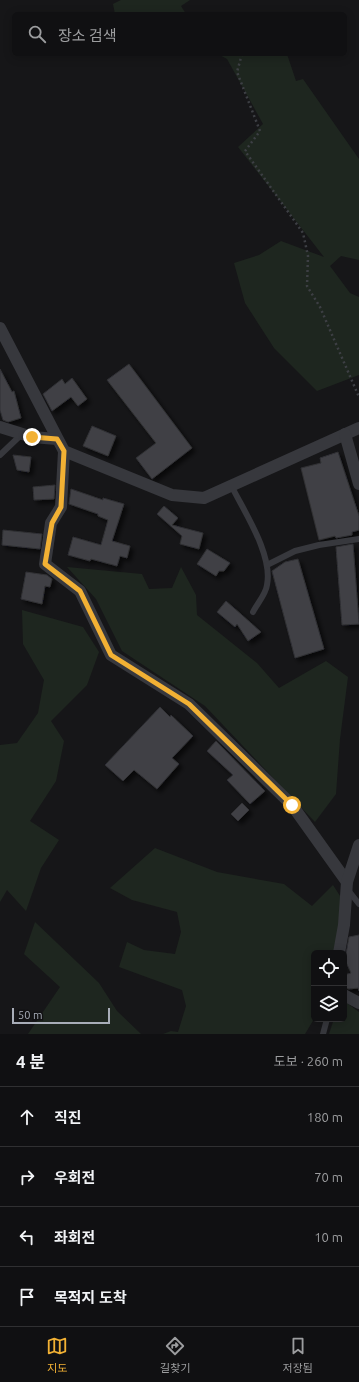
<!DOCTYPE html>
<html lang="ko">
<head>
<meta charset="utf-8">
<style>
  body { margin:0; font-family:Ubuntu,"Noto Sans KR",sans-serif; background:#1e1e20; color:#f1f3f6 }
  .controls { position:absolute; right:12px; bottom:12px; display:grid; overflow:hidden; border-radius:6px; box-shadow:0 2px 10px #0003 }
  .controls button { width:36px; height:36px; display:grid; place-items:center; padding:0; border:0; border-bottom:1px solid #303032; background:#101012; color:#f1f3f6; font:20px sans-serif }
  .scale { position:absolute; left:12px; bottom:10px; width:98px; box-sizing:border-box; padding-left:4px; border:2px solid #a8adb8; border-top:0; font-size:11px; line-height:14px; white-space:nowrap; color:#a8adb8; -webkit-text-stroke:3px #111113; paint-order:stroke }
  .stop { position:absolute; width:12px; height:12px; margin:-9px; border:3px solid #f2b134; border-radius:50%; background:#fff }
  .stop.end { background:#f2b134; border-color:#fff; box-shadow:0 1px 4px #0008 }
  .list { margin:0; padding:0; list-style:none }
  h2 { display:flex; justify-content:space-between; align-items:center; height:52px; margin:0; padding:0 16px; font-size:17px }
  h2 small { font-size:13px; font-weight:400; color:#9c9d9f }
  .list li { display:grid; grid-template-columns:26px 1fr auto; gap:12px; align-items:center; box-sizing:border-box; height:60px; padding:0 16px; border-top:1px solid #303032 }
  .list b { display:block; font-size:15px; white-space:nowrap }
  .list em { font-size:13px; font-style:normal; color:#9c9d9f }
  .icon { flex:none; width:22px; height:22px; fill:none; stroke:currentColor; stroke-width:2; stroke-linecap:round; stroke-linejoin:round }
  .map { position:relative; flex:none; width:359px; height:1034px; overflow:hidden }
  .search { position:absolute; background:#101012; box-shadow:0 2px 10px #0003; left:12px; right:12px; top:12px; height:44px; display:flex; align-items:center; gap:10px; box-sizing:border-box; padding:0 14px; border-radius:6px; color:#9c9d9f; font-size:15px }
  .sheet { height:292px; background:#101012 }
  nav { display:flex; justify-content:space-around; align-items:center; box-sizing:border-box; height:56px; border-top:1px solid #303032; background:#101012; font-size:11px; color:#9c9d9f }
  nav a { display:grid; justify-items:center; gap:2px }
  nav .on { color:#f2b134 }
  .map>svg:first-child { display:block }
</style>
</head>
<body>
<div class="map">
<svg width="359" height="1034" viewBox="0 0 359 1034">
  <defs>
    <filter id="shadow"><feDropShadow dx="3.5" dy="3.5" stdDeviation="2" flood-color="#0009"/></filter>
  </defs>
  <rect width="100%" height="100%" fill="#161618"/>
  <!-- green -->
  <g fill="#1e261f">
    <path d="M121,0H190L181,6L186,14H115L113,4Z"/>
    <path d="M218,54H287L296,81L303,79L359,159V260L341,256L330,266L350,293L359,297V375L317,391L274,348L245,303L234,263L259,255L281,241L324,257L238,147L263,124L227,59Z"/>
    <path d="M67,567L142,574L149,589L172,588L181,567L196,595L197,615L257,663L279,688L326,661L348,677L340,739L336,794L315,822L205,706L122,651L96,599Z"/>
    <path d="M22,610L83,627L99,652L87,685L51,721L64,741L56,781L30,821L59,840L41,868L26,911L7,890L0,902V745L17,743L38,713L44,680L23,644Z"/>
    <path d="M155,848L217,872L284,884L312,906L333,885L342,899L336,953H314V1019L305,1034H163L171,1031L178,1032L186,1006L182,990L119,967L127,942L144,950L175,954L181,932L177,912L132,900L110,888Z"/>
    <path d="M35,922L99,983L117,1011L141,1034H28L60,987L24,954Z"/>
    <path d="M344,1001L359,1012V1034H329L334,1019H344Z"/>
  </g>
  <!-- building -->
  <g fill="#404145" stroke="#303034" filter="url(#shadow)">
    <path d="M129,364L192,448L152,479L136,458L156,443L107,380Z"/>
    <path d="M0,369L12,392L14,391L21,418L8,422L3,420L0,410Z"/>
    <path d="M72,378L87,399L78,406L71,397L52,411L43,394L62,379L65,384Z"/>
    <path d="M92,426L116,436L108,456L83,446Z"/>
    <path d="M338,452L359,516V530L352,532V535L336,538L335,536L319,540L301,468L321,463L320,458Z"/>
    <path d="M13,455L31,457L29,472L17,470Z"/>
    <path d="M55,485L54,499L34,500L33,487Z"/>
    <path d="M71,489L103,500V498L124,504L112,541L130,546L127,558L120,556L117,566L91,559L90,561L68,555L73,537L101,545L108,520L98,516V514L69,504Z"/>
    <path d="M164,506L178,518L172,525L203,533L199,549L180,544L182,536L157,514Z"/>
    <path d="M3,530L42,534L40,549L2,545Z"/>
    <path d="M353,544L359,624L342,625L336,547Z"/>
    <path d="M207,549L230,563L224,571H219L216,576L197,564Z"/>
    <path d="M298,559L324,649L295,658L272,571L285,562Z"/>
    <path d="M26,572L47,575L52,579L50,587L45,586L42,604L21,599Z"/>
    <path d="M226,601L242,615L261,632L248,641L237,624L235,627L217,612Z"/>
    <path d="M160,707L170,717L171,715L193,736L172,758L179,764L157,789L134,770L123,781L105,765Z"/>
    <path d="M216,741L265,791L250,804L227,780L233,775L207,751Z"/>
    <path d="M242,803L249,810L238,821L231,814Z"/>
    <path d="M359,935V991L358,988L349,989L345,988L344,983V975L351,973L345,960L349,937Z"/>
  </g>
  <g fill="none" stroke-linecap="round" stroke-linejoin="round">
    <!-- path -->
    <path stroke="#3d3f44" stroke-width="2.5" stroke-dasharray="2 3" stroke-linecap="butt" d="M242,54L237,72L260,131L245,151L303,233L308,256L307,286L320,307L359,397"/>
    <!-- lane -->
    <g stroke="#37383d" stroke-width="6">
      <path d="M0,455L22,434"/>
      <path d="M232,487C245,513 273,555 267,585C266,594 257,604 253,612"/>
      <path d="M267,565L295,551L319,545L359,539"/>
      <path d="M348,890L359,904"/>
      <path d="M323,1034L327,1019"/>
    </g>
    <!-- street -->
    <g stroke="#37383d" stroke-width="12">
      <path d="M0,328L64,451L172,495L204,498L359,428"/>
      <path d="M0,427L32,437L57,439"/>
      <path d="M345,434L359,484"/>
      <path d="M64,451L61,507L51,523L45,564L80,591L111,655L189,704L292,805L347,882"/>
      <path d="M339,953L344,925L347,882L359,845"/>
      <path d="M344,995L359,1003"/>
    </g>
  </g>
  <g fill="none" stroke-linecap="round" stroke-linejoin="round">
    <!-- route -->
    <path stroke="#f2b134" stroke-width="5" d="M32,437L57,439L64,451L61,507L52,523L45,564L80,591L111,655L189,704L292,805"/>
  </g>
</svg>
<div class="controls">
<button><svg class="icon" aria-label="locate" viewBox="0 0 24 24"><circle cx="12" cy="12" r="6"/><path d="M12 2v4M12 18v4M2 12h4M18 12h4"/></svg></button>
<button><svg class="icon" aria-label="layers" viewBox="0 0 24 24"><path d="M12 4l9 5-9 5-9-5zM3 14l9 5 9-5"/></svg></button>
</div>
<div class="scale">50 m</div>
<div class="stop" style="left:292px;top:805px"></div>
<div class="stop end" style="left:32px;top:437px"></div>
<div class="search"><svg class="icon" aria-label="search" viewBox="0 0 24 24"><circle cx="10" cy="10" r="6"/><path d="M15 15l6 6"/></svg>장소 검색</div>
</div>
<section class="sheet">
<h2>4 분<small>도보 · 260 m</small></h2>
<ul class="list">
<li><svg class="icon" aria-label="ahead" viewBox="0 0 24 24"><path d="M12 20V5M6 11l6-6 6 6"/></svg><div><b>직진</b></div><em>180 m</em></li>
<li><svg class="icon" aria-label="right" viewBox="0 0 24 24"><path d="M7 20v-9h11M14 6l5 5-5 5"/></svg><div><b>우회전</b></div><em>70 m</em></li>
<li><svg class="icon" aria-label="left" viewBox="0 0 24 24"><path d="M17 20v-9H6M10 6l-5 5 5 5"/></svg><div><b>좌회전</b></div><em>10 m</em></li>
<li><svg class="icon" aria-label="arrive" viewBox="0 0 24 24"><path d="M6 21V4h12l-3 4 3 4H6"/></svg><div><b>목적지 도착</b></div></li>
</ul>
</section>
<nav>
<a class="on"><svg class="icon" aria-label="map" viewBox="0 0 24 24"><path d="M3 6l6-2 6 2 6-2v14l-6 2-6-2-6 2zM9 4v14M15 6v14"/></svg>지도</a>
<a><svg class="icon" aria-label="directions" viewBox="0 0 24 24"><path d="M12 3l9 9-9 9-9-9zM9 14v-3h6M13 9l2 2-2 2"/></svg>길찾기</a>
<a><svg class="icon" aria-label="saved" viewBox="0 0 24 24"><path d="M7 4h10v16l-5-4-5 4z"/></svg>저장됨</a>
</nav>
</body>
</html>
